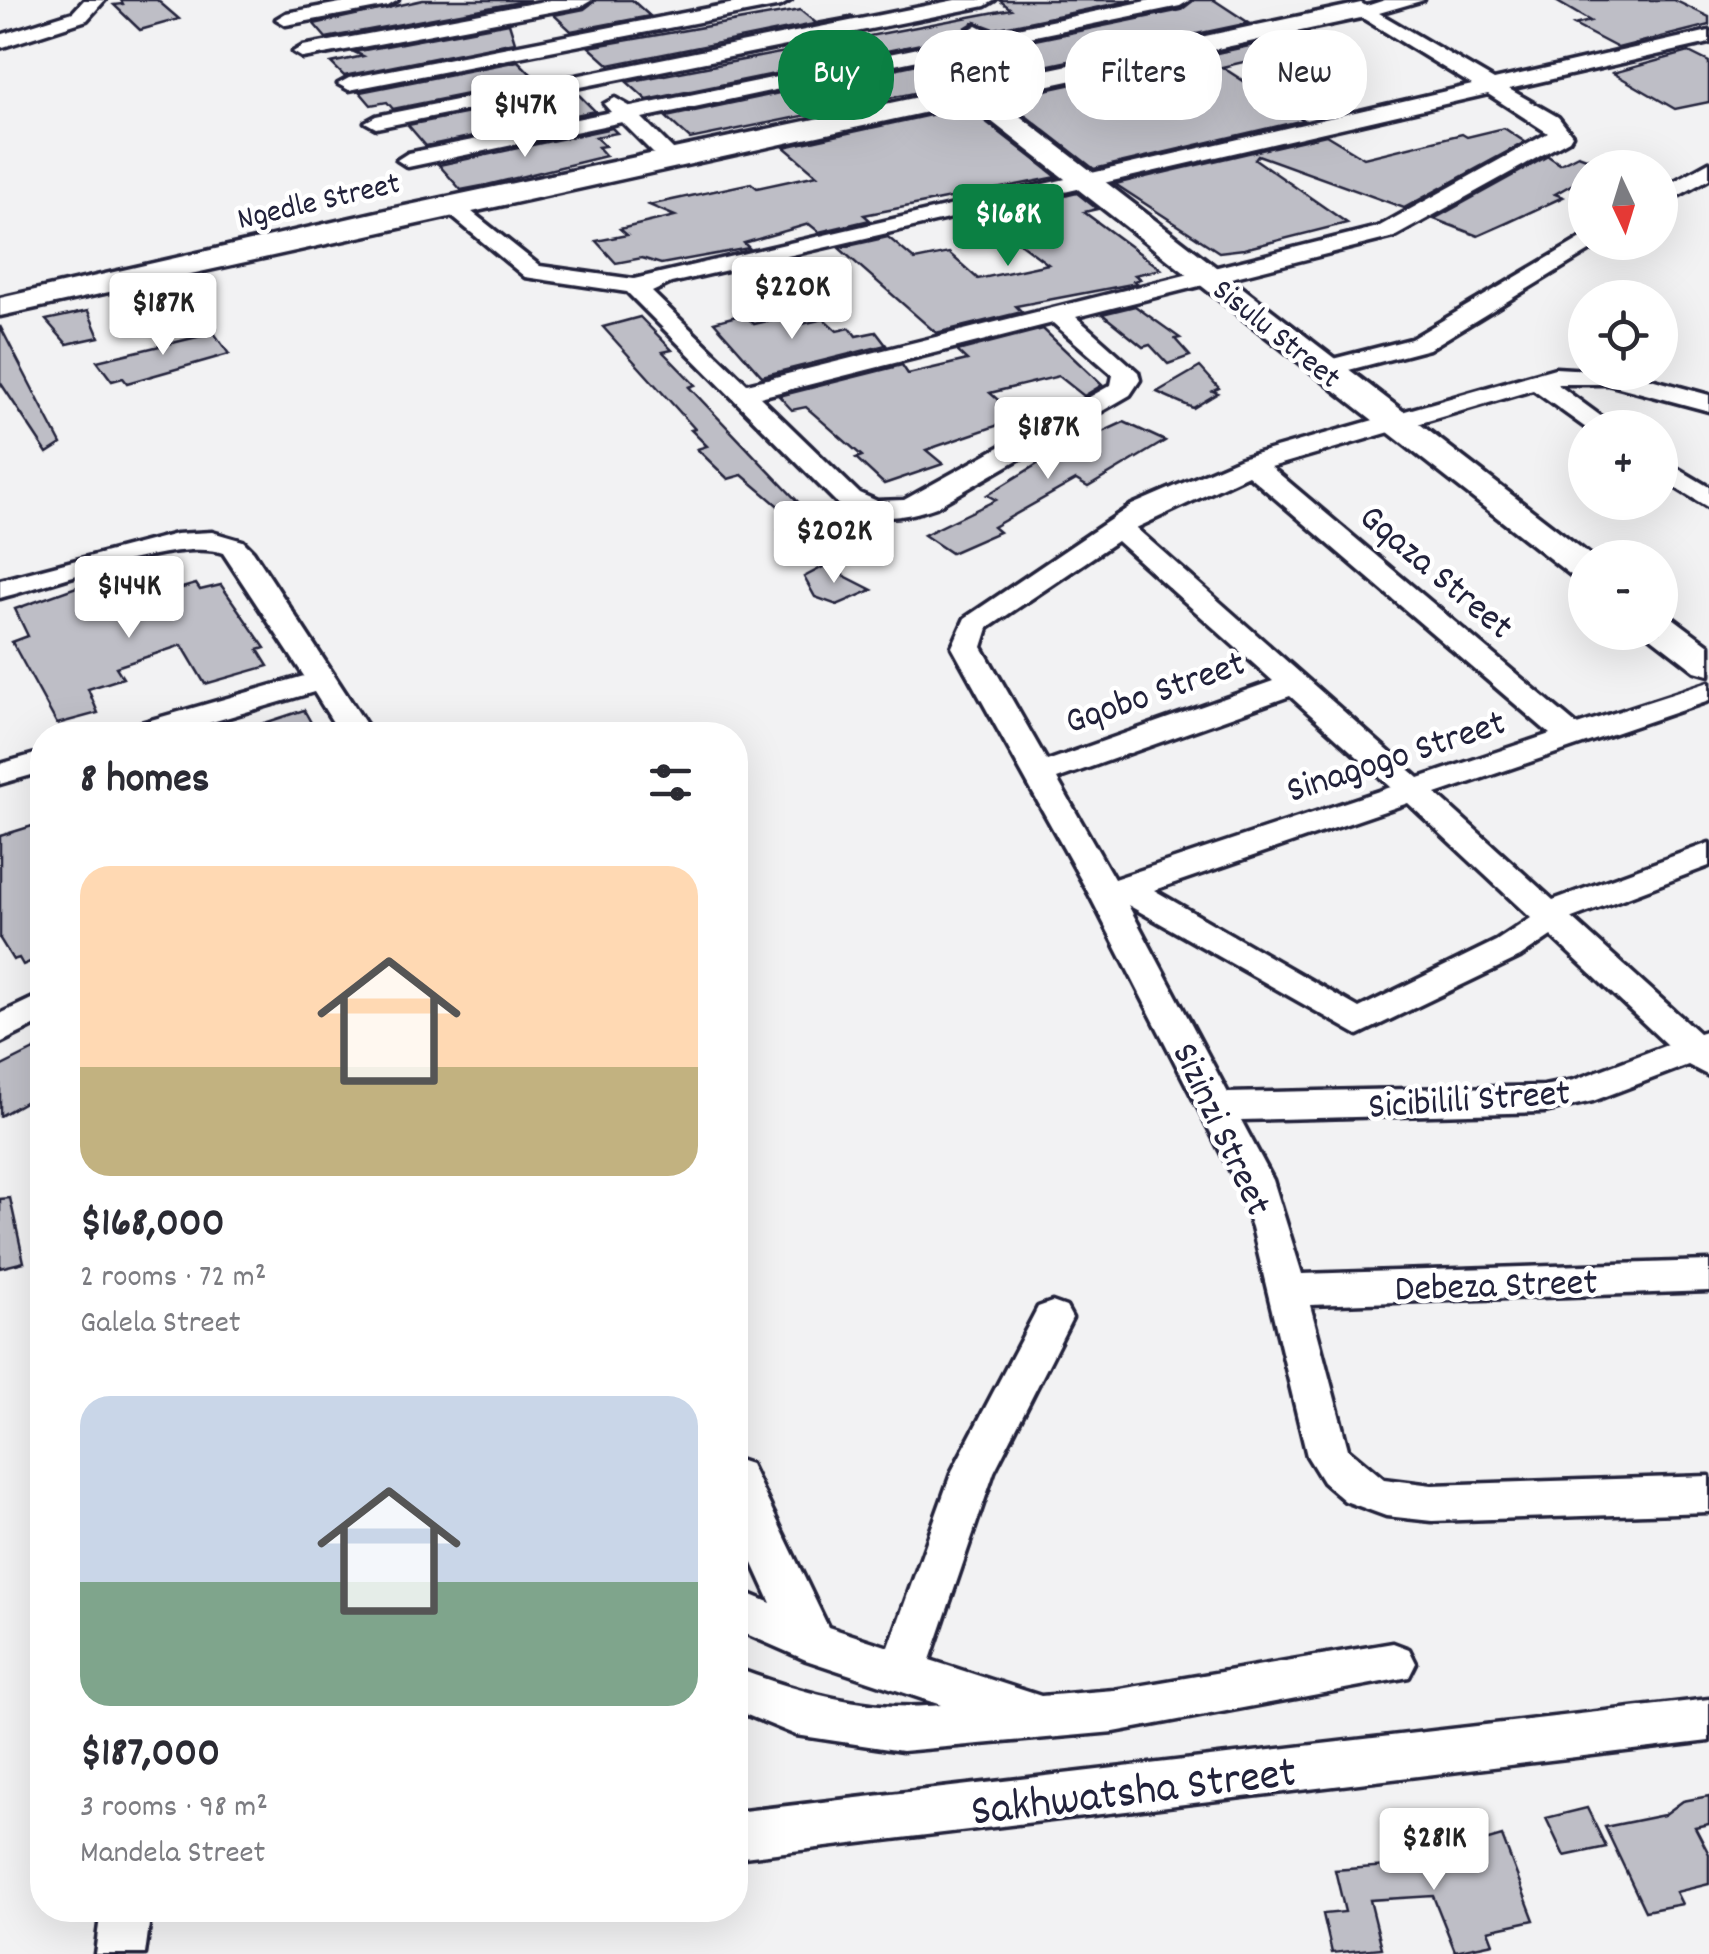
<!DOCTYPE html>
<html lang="en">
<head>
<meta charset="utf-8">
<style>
  :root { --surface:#fff; --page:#f7f7f7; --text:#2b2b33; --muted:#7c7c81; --accent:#0b8043 }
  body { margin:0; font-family:Dekko,sans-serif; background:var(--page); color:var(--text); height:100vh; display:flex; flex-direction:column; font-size:38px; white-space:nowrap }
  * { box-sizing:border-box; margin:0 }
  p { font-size:32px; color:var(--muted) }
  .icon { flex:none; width:55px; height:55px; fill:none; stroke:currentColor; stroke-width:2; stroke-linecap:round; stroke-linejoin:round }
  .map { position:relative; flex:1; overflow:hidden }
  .sheet { position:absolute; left:30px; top:722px; width:718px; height:1200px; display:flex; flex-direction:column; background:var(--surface); border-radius:40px; box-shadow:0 10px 40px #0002 }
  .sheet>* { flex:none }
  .guide { position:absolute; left:778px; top:30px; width:780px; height:90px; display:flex; gap:20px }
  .needle { width:65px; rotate:176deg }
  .tools { position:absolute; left:1568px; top:150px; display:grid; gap:20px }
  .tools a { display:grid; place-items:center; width:110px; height:110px; border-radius:50%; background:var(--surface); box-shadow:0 10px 40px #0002; font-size:50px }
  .price { position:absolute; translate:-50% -85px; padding:0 22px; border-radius:10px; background:#fff; color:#222; font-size:32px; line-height:65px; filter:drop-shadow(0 2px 5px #0008) }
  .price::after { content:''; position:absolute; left:50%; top:60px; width:30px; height:22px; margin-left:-15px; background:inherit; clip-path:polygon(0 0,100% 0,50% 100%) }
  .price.active { background:var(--accent); color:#fff }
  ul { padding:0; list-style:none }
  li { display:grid; align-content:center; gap:20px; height:530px; padding:0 50px }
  li span { display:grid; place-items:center; height:310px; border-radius:30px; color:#555 }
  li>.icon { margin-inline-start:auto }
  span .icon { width:180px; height:180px; fill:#fffc; stroke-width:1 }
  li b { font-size:42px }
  h2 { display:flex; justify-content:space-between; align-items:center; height:120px; padding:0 50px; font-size:42px }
  .tag { padding:0 35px; border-radius:40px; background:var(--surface); box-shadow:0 10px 40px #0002; font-size:35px; line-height:90px }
  .tag.active { background:var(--accent); color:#fff }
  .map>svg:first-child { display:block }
  .building { fill:#bebec6; stroke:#22223b; stroke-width:2.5 }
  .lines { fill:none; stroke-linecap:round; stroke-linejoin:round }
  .minor-casing { stroke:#22223b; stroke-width:7 }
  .tertiary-casing { stroke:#22223b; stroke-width:7 }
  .minor { fill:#fff; fill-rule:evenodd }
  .tertiary { fill:#fff; fill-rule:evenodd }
  .labels { text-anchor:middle; stroke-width:9; stroke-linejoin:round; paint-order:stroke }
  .far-street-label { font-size:32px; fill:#22223b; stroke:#fff }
  .street-label { font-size:38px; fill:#22223b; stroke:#fff }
  .near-street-label { font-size:45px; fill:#22223b; stroke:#fff }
</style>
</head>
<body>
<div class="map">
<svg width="1709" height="1954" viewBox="0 0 1709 1954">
  <rect width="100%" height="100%" fill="#f2f2f3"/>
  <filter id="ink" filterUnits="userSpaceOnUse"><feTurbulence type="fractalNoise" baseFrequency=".01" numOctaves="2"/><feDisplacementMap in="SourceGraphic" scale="20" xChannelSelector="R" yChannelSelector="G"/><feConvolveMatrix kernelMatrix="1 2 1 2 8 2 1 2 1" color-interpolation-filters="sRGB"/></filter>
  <g filter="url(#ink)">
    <g class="building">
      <polygon points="121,0 157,0 179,19 140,30 114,5 123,4"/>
      <polygon points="423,0 530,0 326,38 314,24"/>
      <polygon points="596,0 632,0 650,16 571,31 554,15 584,9"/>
      <polygon points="999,0 1133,0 994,29 975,22 965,28 965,35 647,100 627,82 1011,9"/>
      <polygon points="1194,0 1214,0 1249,23 1045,66 1015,44 1181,10"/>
      <polygon points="1554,0 1674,0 1709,17 1709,25 1618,48 1574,25 1590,21"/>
      <polygon points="800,10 816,23 854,16 609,65 589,47"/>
      <polygon points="509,23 515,42 344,76 331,63 363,56 354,52"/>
      <polygon points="1263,43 1278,54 1222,67 1304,120 1094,169 1004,99"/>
      <polygon points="984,50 1017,72 690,139 666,117"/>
      <polygon points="1689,52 1709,62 1709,102 1675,109 1613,73"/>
      <polygon points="518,61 537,80 393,109 387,102 371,105 360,92"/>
      <polygon points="576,92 595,111 426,146 408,125"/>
      <polygon points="967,107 1057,177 864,215 870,220 819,232 809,224 744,243 749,248 661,264 642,258 616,263 596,241 627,235 620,229 675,216 649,205 751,183 757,188 817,175 784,147"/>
      <polygon points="612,128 617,133 595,137 605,146 598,147 606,156 487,185 461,190 439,165"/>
      <polygon points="1504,128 1525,142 1404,208 1258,155 1255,159 1347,223 1244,249 1219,252 1115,184 1326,135 1364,158 1462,134 1467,137"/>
      <polygon points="1578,155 1606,165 1585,168 1585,177 1555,194 1563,197 1507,223 1478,236 1434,219 1548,156 1560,164"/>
      <polygon points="1077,193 1097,209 1084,212 1161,269 1135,275 1140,279 1134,281 1137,283 1016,306 1022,312 936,333 839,248 888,237 915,260 949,253 978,279 1048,264 1018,242 1023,241 1015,235 1040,229 1013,208"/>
      <polygon points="1135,306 1180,338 1175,339 1190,356 1168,364 1150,345 1143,347 1102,314"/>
      <polygon points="88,311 99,337 67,344 46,320"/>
      <polygon points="744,314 754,324 784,317 794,326 824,319 837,331 850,328 856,336 876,332 886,345 762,376 714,322"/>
      <polygon points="640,317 672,350 663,352 695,385 689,387 801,505 790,516 742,475 728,479 697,449 707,446 691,430 695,429 603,327"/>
      <polygon points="0,326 61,444 47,453 0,382"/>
      <polygon points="1043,329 1102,385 1084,396 1059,376 990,393 1019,418 926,450 943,464 884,484 856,458 862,456 806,407 792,410 779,396 902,365 908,374 967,360 957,351"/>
      <polygon points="214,333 229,354 127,383 123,378 112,381 97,361"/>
      <polygon points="1200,367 1219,388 1213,391 1218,393 1193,408 1157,392"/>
      <polygon points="1124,422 1165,441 1088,487 1076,480 993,527 999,532 951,553 924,535 996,500 987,495 1052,455"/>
      <polygon points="806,520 833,535 809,548 779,530"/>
      <polygon points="825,566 872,590 837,605 815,597 804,577"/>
      <polygon points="196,584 200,590 221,585 265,648 258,650 268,666 205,684 182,645 116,667 123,678 88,689 98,713 57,724 12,642 28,636 15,609 82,585 98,612"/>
      <polygon points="304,710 318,735 244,735 243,730"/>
      <polygon points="42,823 42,957 23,965 19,958 13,960 0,939 0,836"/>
      <polygon points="42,1046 42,1092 0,1116 0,1067"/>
      <polygon points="10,1198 24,1262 0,1268 0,1199"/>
      <polygon points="1709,1796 1709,1824 1695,1827 1709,1854 1709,1884 1676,1892 1682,1904 1645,1911 1605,1827 1664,1815 1683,1801"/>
      <polygon points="1587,1808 1606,1847 1564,1856 1546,1818"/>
      <polygon points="1502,1836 1534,1920 1488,1930 1493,1943 1455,1951 1433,1896 1370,1900 1382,1948 1332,1953 1323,1914 1345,1912 1335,1870 1401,1865 1393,1843 1441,1837 1447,1852"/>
    </g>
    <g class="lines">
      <g class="minor-casing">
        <g id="minor">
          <polygon points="84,0 105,0 87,20 0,48 0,35 73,12"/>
          <polygon points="356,0 398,0 388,6 286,25 276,19 286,13"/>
          <polygon points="550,0 592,0 582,6 303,58 293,52 303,46"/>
          <polygon points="750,0 791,0 781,6 349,90 338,84 349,78"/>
          <polygon points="955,0 995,0 985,6 376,128 365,122 376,116"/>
          <polygon points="1151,0 1190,0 1180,6 1006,42 1050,75 1050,83 1043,85 985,46 642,118 682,158 671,165 663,163 622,122 408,167 397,160 408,153 611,112 604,104 615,98 631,107 972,37 967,31 977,25 993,33"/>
          <path d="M1385 0H1424L1379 13 1494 80 1709 31V43L1509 89 1558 117 1572 135 1569 140 1394 237 1076 317 1138 372 1140 380 1130 395 936 507C903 519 871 522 839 505L627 292 525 277 438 205 449 198 457 200 540 266 634 279 1472 85 1351 11ZM1488 94 1548 133 1378 227 747 384 652 292 671 283ZM1053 323 1113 375 1111 385 904 500 877 501 859 493 760 397Z"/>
          <polygon points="1709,162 1709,179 1660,206 1660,189"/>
          <polygon points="1585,236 1585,242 1599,242 1596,247 1429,349 1322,377 1309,369 1313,364 1411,339"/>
          <path d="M1555 368 1625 372 1709 395V411L1608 384H1557L1617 428H1586L1533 390 1271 467 1577 725 1709 682V701L1436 794 1553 900 1709 843V866L1572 918 1699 1033 1709 1030V1076L1688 1065 1593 1101 1544 1112 1241 1120 1273 1180 1302 1274 1709 1261V1291L1310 1305 1348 1449 1384 1479 1432 1485 1709 1476V1512L1432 1521 1386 1516 1345 1501 1323 1482 1307 1456 1252 1227 1235 1180 1089 894 952 647 965 618 1132 505 1241 458ZM1248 475 1550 734 1419 778 1136 528ZM1117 541 1273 681 1047 761 982 647 988 628ZM1290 696 1391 787 1114 879 1057 779ZM1408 803 1531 918 1496 941 1359 1008 1154 890ZM1128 905 1358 1035 1520 957 1551 936 1667 1045 1574 1080 1544 1086 1228 1093Z"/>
          <polygon points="1660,458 1709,487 1709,508 1660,478"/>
          <path d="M212 532 243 541 253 551 373 735H341L314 692 168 735H118L123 728 304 676 223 553C176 537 52 585 0 598V580L176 534Z"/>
          <polygon points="42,752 42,772 0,784 0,764"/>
          <polygon points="42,994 42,1022 0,1043 0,1014"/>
          <path d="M1052 1302 1066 1307 1072 1318 994 1472 930 1660 1041 1696 1114 1690 1393 1643 1409 1649 1416 1663 1409 1677 1114 1732 902 1751 796 1735 735 1710V1668C802 1693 868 1712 941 1705L806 1660 735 1629V1588L771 1603 735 1524V1459L750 1464 828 1627 889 1647 952 1471 1038 1307Z"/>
          <polygon points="1709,1699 1709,1741 735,1858 735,1812"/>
          <polygon points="101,1910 151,1910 145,1954 95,1954"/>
        </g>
      </g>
      <g class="tertiary-casing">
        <g id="tertiary">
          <polygon points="1361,3 1374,11 1370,16 995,97 1594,558 1585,558 1585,579 1572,576 968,103 0,316 0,298 386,210"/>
          <polygon points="1660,615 1673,618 1709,645 1709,675 1695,671 1647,634 1660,632"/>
        </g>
      </g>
      <use href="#minor" class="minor"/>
      <use href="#tertiary" class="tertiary"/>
    </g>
  </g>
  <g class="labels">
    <g class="far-street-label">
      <text transform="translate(318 199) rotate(-13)" y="11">Ngedle Street</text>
      <text transform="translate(1278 332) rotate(39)" y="11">Sisulu Street</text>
    </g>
    <g class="street-label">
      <text transform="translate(1438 570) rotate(40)" y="13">Gqaza Street</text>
      <text transform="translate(1154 690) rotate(-19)" y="13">Gqobo Street</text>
      <text transform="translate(1395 754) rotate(-18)" y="13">Sinagogo Street</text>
      <text transform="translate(1469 1097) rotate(-4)" y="13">Sicibilili Street</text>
      <text transform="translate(1224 1128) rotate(65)" y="13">Sizinzi Street</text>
      <text transform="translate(1496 1283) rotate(-2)" y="13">Debeza Street</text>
    </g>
    <g class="near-street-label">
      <text transform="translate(1133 1788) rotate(-7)" y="16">Sakhwatsha Street</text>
    </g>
  </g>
</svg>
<div class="tools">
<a><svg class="needle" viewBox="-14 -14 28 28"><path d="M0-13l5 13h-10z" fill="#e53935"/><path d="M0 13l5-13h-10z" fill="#7c7c81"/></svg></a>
<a><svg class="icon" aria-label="locate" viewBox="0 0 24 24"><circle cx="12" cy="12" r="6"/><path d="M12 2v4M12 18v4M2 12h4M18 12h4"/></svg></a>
<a>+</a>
<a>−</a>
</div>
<b class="price" style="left:525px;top:160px">$147K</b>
<b class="price active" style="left:1008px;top:269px">$168K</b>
<b class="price" style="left:792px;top:342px">$220K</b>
<b class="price" style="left:163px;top:358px">$187K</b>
<b class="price" style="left:1048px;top:482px">$187K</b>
<b class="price" style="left:834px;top:586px">$202K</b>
<b class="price" style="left:129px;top:641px">$144K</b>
<b class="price" style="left:1434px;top:1893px">$281K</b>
<div class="guide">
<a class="tag active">Buy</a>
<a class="tag">Rent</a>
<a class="tag">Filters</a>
<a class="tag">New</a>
</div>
<section class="sheet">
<h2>8 homes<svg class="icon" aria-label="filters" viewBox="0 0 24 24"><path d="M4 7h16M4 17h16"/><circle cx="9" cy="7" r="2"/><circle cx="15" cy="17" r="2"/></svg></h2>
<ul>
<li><span style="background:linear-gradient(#ffd9b3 65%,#c2b280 0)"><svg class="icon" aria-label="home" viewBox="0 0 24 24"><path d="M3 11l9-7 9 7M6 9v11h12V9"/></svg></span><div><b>$168,000</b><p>2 rooms · 72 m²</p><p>Galela Street</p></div></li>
<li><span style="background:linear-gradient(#c9d6e8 60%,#7fa58c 0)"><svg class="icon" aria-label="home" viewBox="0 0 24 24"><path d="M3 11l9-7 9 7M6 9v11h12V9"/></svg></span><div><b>$187,000</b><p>3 rooms · 98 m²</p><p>Mandela Street</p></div></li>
</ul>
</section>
</div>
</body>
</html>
